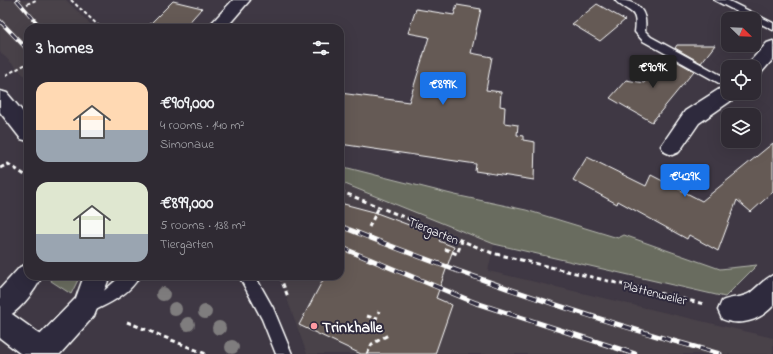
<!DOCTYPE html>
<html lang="en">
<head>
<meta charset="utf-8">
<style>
  :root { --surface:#2f2a33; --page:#37323b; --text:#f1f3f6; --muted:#a7a7ac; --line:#4a464e; --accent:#1a73e8 }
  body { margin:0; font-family:"Indie Flower",sans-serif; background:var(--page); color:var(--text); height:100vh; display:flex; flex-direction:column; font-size:15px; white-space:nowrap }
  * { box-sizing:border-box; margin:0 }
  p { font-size:13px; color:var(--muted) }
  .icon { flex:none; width:22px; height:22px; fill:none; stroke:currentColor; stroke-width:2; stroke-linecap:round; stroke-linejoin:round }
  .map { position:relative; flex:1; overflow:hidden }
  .sheet { position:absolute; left:24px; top:24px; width:320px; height:256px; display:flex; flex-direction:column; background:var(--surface); border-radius:12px; box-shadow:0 4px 16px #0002,0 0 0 1px var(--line) }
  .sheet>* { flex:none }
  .needle { width:26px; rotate:113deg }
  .buttons { position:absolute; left:721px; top:12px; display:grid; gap:8px }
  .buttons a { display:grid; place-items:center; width:40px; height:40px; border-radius:8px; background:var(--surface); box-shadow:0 4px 16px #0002,0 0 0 1px var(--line); font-size:20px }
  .price { position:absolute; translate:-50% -34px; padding:0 9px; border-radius:4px; background:var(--accent); color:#fff; font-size:13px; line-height:26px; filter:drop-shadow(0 1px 2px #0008) }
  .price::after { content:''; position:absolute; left:50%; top:24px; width:12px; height:9px; margin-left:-6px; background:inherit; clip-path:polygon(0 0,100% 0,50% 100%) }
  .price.current { background:#222; color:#fff }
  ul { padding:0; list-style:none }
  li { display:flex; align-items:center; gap:12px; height:100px; padding:0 12px }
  li span { display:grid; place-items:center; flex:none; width:112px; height:80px; border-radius:12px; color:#555 }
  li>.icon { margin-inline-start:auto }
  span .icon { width:48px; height:48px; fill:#fffc; stroke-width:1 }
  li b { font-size:17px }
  h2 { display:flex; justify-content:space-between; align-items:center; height:48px; padding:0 12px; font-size:17px }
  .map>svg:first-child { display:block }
  .built { fill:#4a4249 }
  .green { fill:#696c5e; stroke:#b4b6ae }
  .building { fill:#655a55; stroke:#fff }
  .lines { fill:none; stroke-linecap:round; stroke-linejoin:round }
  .service-casing { stroke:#fff; stroke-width:3 }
  .minor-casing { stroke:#fff; stroke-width:3 }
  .secondary-casing { stroke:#fff; stroke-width:3 }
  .path-far1 { stroke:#fff; stroke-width:2; stroke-dasharray:3.5 2.5; stroke-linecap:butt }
  .path { stroke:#fff; stroke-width:3; stroke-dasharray:4.5 3.5; stroke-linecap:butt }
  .service { fill:#2f2a3d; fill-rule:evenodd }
  .minor { fill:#2f2a3d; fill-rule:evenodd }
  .secondary { fill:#2f2a3d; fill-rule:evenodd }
  .rail-far1-casing { stroke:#fff; stroke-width:4 }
  .rail-casing { stroke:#fff; stroke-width:5 }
  .rail-far1 { stroke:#2f2a3d; stroke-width:2.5; stroke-dasharray:8; stroke-linecap:butt }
  .rail { stroke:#2f2a3d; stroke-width:3.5; stroke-dasharray:10; stroke-linecap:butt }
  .tree { fill:#7f7d7e }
  .poi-dot { fill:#ff9aa2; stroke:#2f2a3d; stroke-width:1.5 }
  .labels { text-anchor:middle; stroke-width:4; stroke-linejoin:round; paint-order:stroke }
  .street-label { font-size:13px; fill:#fff; stroke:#2f2a3d }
  .near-poi-label { font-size:16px; font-weight:bold; fill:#fff; stroke:#2f2a3d; text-anchor:start }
</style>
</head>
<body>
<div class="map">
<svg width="773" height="354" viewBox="0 0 773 354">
  <rect width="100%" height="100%" fill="#3f3844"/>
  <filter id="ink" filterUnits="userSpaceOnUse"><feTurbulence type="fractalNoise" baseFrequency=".025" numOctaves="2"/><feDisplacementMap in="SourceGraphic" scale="8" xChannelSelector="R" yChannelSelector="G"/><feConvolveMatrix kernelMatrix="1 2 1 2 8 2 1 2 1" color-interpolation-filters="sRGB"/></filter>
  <g filter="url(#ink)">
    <g class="built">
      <polygon points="0,0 66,0 94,28 28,28 28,79 0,52"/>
      <polygon points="340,182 494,244 488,271 773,338 773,354 307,354 279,276 340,276"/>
    </g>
    <g class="green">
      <polygon points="340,166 455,195 526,210 618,238 624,235 720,269 757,265 725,297 494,244 340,182"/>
      <polygon points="53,276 80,276 71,294 51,281"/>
    </g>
    <g class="building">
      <polygon points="173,1 202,8 184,28 146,28"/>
      <polygon points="597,4 625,20 600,41 572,24"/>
      <polygon points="457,5 481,9 471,53 492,57 486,90 501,92 500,106 505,107 504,123 518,125 517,135 523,136 523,140 535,142 534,180 475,171 476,164 340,144 340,93 409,102 429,37 408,33 416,9 454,15"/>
      <polygon points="677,45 715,45 701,63 675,48"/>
      <polygon points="667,56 694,71 652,122 610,98 626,80 644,83"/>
      <polygon points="773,143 773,192 751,212 737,200 718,251 689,235 687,239 618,201 617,204 573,180 587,157 646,186 651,175 702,201"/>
      <polygon points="340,203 374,212 441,237 439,241 454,247 436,298 452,305 435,354 361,354 299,325 325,276 340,276"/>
    </g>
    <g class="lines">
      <g class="service-casing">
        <g id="service">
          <path d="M615 0C636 0 648 9 645 31L651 37 728 79V88L643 41 635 32C639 7 627 14 615 0Z"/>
          <polygon points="714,0 727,0 773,23 773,30"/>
          <path d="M121 276H139C132 294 102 307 85 315L80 312 77 307 80 302 105 290Z"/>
          <polygon points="239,276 255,276 273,308 292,354 276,354 262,319"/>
        </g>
      </g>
      <g class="minor-casing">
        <g id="minor">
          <polygon points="233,0 250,0 226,28 207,28"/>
          <polygon points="773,41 773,59 761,73 754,75 754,67 745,67 767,43"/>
          <polygon points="728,86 728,93 738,93 735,98 699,123 679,152 672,155 665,152 661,146 685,111 721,88"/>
          <polygon points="0,91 7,93 28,118 28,141 21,139 0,112"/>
          <path d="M28 264V276H42C35 292 17 314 0 321V289L20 267Z"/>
          <path d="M773 275V306C760 320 740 327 722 319L718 310 722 301C730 297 743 298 750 293 758 287 763 280 773 275Z"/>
          <polygon points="84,276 110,276 94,316 60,354 27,354 31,344 76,298"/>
        </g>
      </g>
      <g class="secondary-casing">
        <polygon id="secondary" points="0,308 9,312 54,344 58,354 21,354 0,338"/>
      </g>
      <g class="path-far1">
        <polyline points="71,0 101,28"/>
        <polyline points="27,4 36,0"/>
        <polyline points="6,75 28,63"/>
      </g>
      <g class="path">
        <polyline points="0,168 8,164 28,177"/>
        <polyline points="340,191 492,253 704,304"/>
        <polyline points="369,227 379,207"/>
        <polyline points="445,249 457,254 462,241"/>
        <polyline points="280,276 288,297"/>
        <polyline points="367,316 376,319 379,311"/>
        <polyline points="127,322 206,354"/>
        <polyline points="367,354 372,344 390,334"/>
      </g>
      <use href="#service" class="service"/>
      <use href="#minor" class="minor"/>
      <use href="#secondary" class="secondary"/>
      <g class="rail-far1-casing">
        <g id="rail-far1">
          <polyline points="17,0 41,28"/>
          <polyline points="0,21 28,50"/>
        </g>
      </g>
      <g class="rail-casing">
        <g id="rail">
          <path d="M340 226C465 276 591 319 720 354"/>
          <polyline points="340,247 476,303 635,354"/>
        </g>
      </g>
      <use href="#rail-far1" class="rail-far1"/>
      <use href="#rail" class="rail"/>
    </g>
    <g class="tree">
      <circle cx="163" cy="294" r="7"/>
      <circle cx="175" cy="309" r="7"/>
      <circle cx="205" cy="312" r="7"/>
      <circle cx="188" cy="324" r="7"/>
      <circle cx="219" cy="328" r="7"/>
      <circle cx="232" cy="347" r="7"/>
    </g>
  </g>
  <circle class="poi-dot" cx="314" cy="326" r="4"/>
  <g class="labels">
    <g class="street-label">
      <text transform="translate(434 230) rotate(22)" y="5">Tiergarten</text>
      <text transform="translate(655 292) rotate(14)" y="5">Plattenweiler</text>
    </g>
    <g class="near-poi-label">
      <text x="322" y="332">Trinkhalle</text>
    </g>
  </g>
</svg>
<div class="buttons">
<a><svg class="needle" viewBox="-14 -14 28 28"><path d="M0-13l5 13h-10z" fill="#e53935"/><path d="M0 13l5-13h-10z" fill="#a7a7ac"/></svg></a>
<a><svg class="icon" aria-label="locate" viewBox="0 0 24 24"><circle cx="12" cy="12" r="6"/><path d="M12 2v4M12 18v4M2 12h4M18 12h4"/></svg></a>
<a><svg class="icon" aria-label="layers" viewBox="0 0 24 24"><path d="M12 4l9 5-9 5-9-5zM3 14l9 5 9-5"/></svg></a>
</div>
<b class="price current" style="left:653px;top:89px">€909K</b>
<b class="price" style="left:443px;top:106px">€899K</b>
<b class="price" style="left:685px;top:198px">€429K</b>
<section class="sheet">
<h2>3 homes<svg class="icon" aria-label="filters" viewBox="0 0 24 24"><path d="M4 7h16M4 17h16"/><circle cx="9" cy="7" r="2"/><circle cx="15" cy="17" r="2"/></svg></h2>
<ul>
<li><span style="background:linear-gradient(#ffd9b3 60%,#9aa5b1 0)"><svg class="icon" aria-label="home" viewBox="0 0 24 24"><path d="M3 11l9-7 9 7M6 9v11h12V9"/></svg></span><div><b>€909,000</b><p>4 rooms · 140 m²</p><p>Simonaue</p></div></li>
<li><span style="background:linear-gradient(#dfe7d0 65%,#9aa5b1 0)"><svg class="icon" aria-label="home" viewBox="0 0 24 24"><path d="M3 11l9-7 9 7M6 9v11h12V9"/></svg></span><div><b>€899,000</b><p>5 rooms · 138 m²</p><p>Tiergarten</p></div></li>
</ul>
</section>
</div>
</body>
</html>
